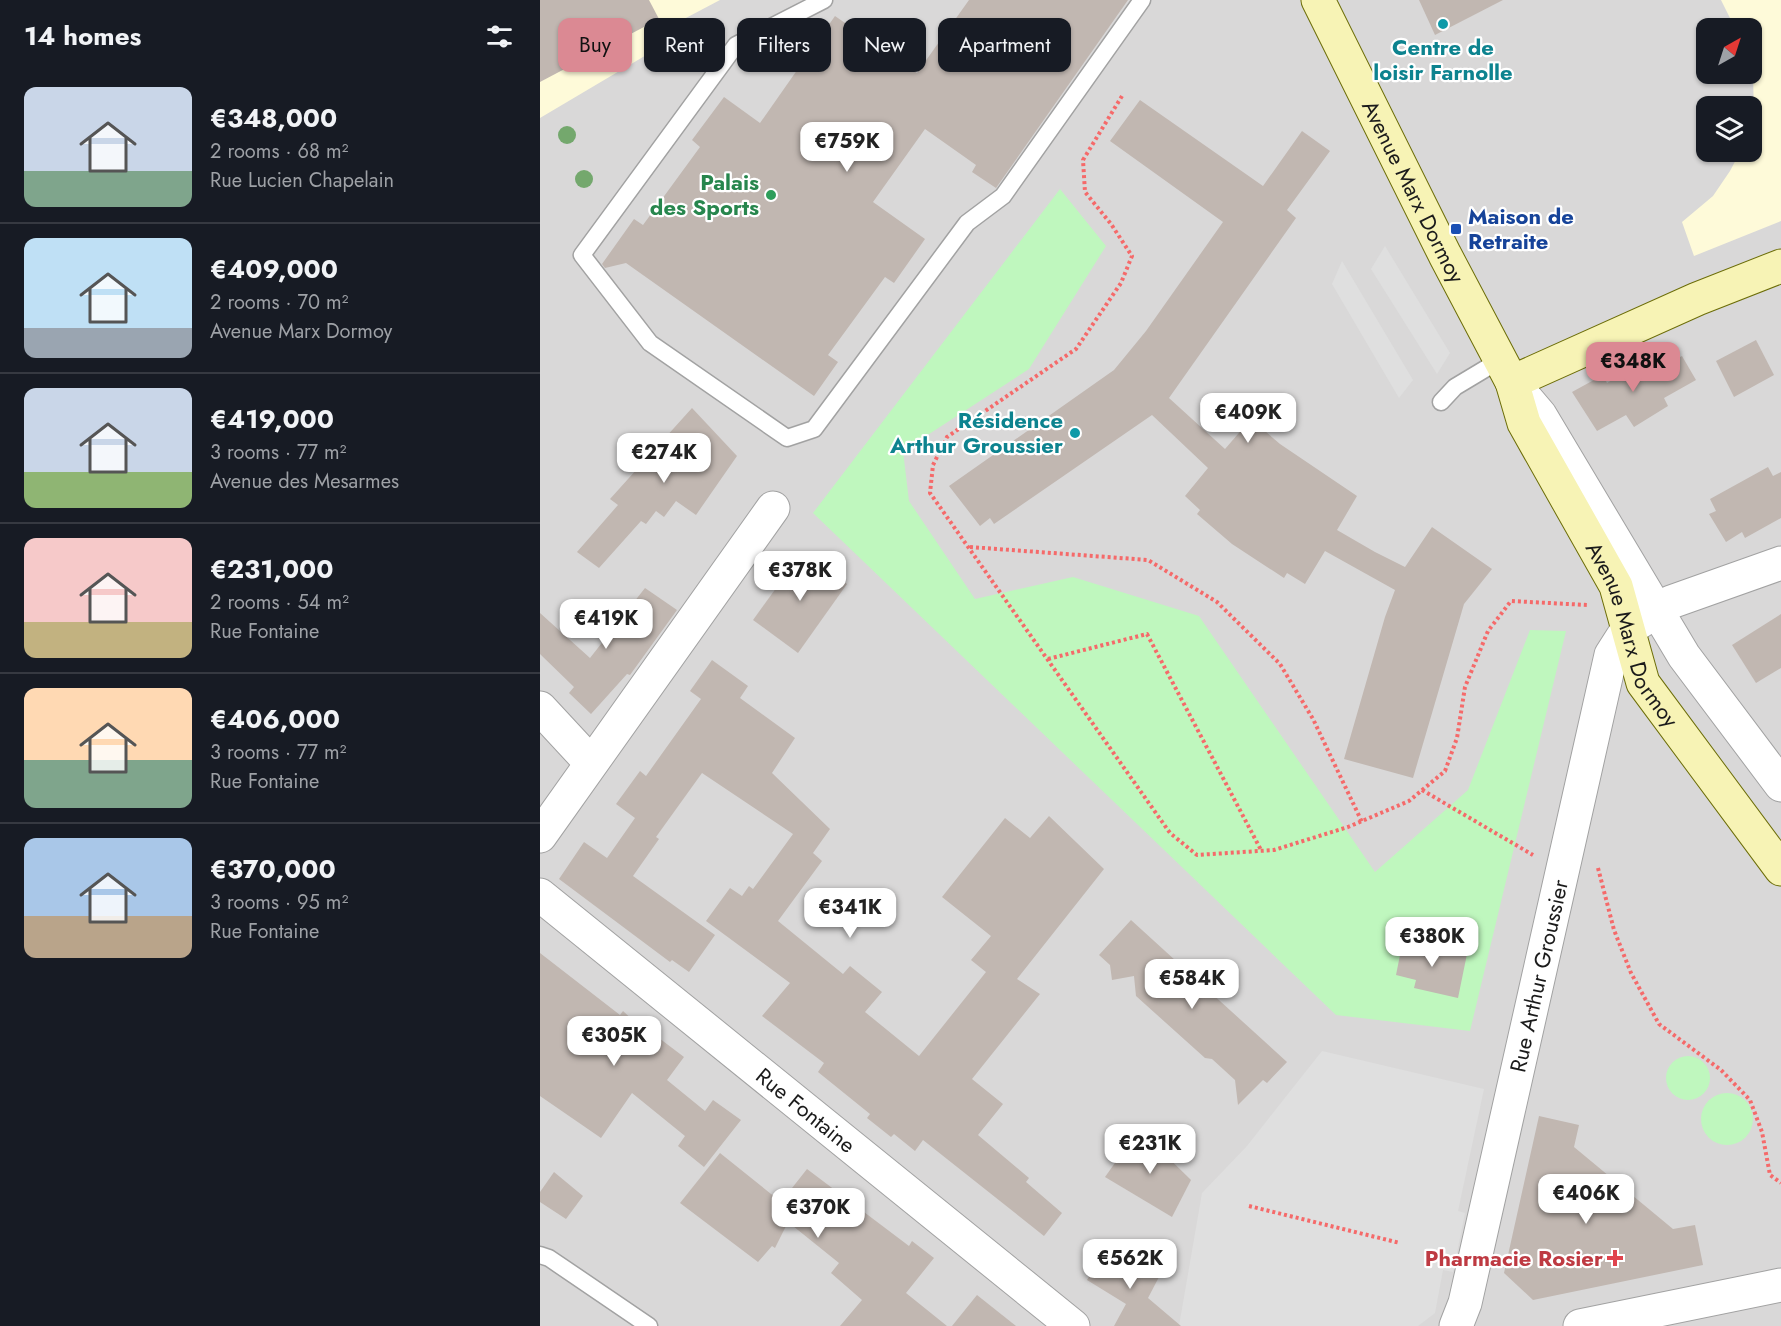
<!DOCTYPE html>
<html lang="en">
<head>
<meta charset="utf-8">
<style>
  :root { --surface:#171b24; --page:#20242c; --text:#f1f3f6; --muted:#9ea1a6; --line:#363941; --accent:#db8993 }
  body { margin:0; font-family:Jost,sans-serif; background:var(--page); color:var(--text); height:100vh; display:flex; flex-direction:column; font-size:22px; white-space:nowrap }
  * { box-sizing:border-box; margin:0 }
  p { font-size:20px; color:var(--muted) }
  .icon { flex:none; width:33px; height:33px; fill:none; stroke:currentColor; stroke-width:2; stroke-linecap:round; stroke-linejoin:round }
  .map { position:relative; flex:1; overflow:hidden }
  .details { display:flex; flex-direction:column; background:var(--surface); width:540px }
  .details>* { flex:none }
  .banner { position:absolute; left:18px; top:18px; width:570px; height:54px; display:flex; gap:12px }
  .needle { width:39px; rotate:39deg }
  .fabs { position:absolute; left:1156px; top:18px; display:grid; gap:12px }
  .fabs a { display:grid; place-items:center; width:66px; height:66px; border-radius:12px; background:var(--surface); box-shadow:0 2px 4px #0004; font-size:30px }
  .price { position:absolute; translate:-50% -51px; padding:0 14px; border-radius:12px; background:#fff; color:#222; font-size:20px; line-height:39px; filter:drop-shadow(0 2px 3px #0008) }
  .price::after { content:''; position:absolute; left:50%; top:36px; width:18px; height:14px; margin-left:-9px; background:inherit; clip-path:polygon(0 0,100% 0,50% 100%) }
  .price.active { background:var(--accent); color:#111 }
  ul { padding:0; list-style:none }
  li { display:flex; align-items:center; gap:18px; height:150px; padding:0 24px }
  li+li { border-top:2px solid var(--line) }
  li span { display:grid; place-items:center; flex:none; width:168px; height:120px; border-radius:12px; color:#555 }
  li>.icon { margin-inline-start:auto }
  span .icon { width:72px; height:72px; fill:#fffc; stroke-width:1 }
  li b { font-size:26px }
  h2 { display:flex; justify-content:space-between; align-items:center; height:72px; padding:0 24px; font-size:26px }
  .pill { padding:0 21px; border-radius:12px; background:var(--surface); box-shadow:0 2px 4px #0004; font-size:21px; line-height:54px }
  .pill.active { background:var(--accent); color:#111 }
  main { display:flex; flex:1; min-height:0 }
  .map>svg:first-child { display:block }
  .residential { fill:#d9d8d8; fill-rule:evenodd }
  .education { fill:#fefad9 }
  .park { fill:#bff7be }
  .parking { fill:#dfdfdf }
  .building { fill:#c1b7b1 }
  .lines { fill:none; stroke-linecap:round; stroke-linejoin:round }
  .lane-casing { stroke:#a2a2a2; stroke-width:19 }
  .street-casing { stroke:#a2a2a2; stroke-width:35 }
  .secondary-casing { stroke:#6c6d08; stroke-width:35 }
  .path { stroke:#f56a6a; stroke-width:4; stroke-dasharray:3 3; stroke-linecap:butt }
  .lane { stroke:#fff; stroke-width:16 }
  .street { stroke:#fff; stroke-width:33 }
  .secondary { stroke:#f7f3b5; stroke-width:33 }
  .tree { fill:#74a86d }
  .culture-dot { fill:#0f9aa8; stroke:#fff; stroke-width:2 }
  .leisure-dot { fill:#2e9e5b; stroke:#fff; stroke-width:2 }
  .transit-dot { fill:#1a4fb4; stroke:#fff; stroke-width:2 }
  .health-dot { fill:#e0444e; stroke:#fff; stroke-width:2 }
  .labels { text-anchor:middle; stroke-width:4.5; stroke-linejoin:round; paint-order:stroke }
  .culture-label { font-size:22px; font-weight:bold; fill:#0d838f; stroke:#fff }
  .leisure-label { font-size:22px; font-weight:bold; fill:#27864d; stroke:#fff; text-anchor:end }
  .street-label { font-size:22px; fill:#1b1b1b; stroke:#fff }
  .transit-label { font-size:22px; font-weight:bold; fill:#164399; stroke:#fff; text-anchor:start }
  .health-label { font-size:22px; font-weight:bold; fill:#be3a42; stroke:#fff; text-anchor:end }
</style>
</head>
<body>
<main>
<section class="details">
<h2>14 homes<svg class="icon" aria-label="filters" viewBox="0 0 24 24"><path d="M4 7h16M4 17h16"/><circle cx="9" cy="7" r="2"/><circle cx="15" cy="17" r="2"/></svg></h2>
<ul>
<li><span style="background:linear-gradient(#c9d6e8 70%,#7fa58c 0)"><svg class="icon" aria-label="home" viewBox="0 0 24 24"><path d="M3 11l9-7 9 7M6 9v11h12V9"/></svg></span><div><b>€348,000</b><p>2 rooms · 68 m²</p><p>Rue Lucien Chapelain</p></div></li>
<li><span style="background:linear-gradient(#bfe0f5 75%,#9aa5b1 0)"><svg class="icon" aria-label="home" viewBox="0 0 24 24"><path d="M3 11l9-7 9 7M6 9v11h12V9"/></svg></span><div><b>€409,000</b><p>2 rooms · 70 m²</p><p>Avenue Marx Dormoy</p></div></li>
<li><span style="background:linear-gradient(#c9d6e8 70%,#8fb573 0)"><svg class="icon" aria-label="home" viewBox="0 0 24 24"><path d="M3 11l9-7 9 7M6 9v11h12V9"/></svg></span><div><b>€419,000</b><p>3 rooms · 77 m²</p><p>Avenue des Mesarmes</p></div></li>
<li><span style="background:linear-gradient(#f6c9c9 70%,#c2b280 0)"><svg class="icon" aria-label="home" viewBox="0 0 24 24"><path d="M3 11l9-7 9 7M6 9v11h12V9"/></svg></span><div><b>€231,000</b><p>2 rooms · 54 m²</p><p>Rue Fontaine</p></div></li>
<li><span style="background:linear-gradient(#ffd9b3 60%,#7fa58c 0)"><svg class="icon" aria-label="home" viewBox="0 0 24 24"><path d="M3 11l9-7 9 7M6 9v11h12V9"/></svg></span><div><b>€406,000</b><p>3 rooms · 77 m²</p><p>Rue Fontaine</p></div></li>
<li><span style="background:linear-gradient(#a9c7e8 65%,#b9a48a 0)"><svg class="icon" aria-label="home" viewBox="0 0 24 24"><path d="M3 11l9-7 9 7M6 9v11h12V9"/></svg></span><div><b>€370,000</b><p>3 rooms · 95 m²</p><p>Rue Fontaine</p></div></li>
</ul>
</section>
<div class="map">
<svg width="1241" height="1326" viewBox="0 0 1241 1326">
  <rect width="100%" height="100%" fill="#ede8e1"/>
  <path class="residential" d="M0 0H1241V1326H0ZM1167 28H1212V74H1167ZM1167 106H1212V152H1167Z"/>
  <g class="education">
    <polygon points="0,0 180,0 125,29 130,41 0,118"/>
    <polygon points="1181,0 1241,0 1241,221 1154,256 1142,222 1173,196 1190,171 1200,152 1212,152 1212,124 1214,118 1212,28 1195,28"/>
  </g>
  <g class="park">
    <polygon points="520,189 566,246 489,369 363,451 369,501 435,599 533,577 659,616 835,872 928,790 990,630 1026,631 930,1031 796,1015 273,513"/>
    <circle cx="1148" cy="1078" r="22"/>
    <circle cx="1187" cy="1119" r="26"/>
  </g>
  <g class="parking">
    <polygon points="845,246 910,353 897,374 831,269"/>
    <polygon points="802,261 873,380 859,398 792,284"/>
    <polygon points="782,1051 944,1089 918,1211 925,1213 913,1272 903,1270 895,1313 878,1326 639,1326 662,1193 707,1146"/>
  </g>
  <g class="building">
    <polygon points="0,0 109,0 119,19 0,82"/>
    <polygon points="429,0 588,0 456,188 432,172 436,165 385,129 333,202 385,239 354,283 345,277 288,355 298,362 274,396 86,263 65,268 62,264 94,219 103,225 160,147 152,140 184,97 220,123 295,16 377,73"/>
    <polygon points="879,0 963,0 895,35"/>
    <polygon points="600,100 723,186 762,131 790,151 747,210 756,218 629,398 685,449 711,419 740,444 817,496 797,530 835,552 865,567 892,527 952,569 924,604 873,778 804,759 845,617 855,590 785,551 765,584 747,573 744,578 692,544 657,514 660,510 645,496 668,468 612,415 454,524 450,518 440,526 409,486 574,370 606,331 683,222 570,141"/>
    <polygon points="1216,340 1234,375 1194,397 1176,361"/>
    <polygon points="1142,356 1156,380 1124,398 1128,406 1094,427 1086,415 1057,431 1032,392 1063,375 1067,383 1103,362 1109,373"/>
    <polygon points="152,408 197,456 156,515 136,501 124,517 116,511 106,524 101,521 59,568 37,552 78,505 70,499"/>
    <polygon points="1228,467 1233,476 1241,472 1241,518 1205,538 1202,532 1186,542 1169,514 1176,511 1170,499"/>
    <polygon points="263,551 307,584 258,653 213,620"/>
    <polygon points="105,588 137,610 90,675 87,674 51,714 29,693 34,687 0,654 0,613 50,658"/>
    <polygon points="1241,614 1241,668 1216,683 1192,645"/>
    <polygon points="172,660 208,686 200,698 255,738 232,773 290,829 273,853 282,861 238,921 303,974 310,966 342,992 325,1012 379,1056 446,972 431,960 451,936 402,897 465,818 490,838 509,816 564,869 477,979 500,994 432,1079 463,1104 438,1135 489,1178 486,1182 522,1213 504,1236 383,1140 375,1151 354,1134 351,1137 327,1118 330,1114 278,1072 284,1063 222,1016 250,983 166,921 190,888 202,896 209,886 213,889 253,834 162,773 116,837 119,839 93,876 175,935 149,972 132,960 130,962 19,879 44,842 67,858 95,818 76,804 100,771 106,776 161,699 150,691"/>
    <polygon points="591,920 747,1062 727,1083 723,1080 698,1105 695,1080 672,1059 665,1058 596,996 594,976 572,980 570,965 559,955"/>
    <polygon points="863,940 927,954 918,998 874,988 876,980 856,975"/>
    <polygon points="0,953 80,1015 83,1011 113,1039 115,1035 144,1057 127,1080 165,1111 173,1100 201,1120 164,1167 138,1146 145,1136 92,1093 61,1138 0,1096"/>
    <polygon points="999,1116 1039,1125 1034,1147 1133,1229 1155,1225 1163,1265 993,1300 964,1273"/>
    <polygon points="599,1129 651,1180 632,1217 565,1177"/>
    <polygon points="180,1153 241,1202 267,1169 369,1246 372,1241 394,1258 366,1293 407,1326 300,1326 322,1300 291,1273 299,1263 248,1222 235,1248 232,1246 218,1262 140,1203"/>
    <polygon points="14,1172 43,1196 26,1219 0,1202 0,1192"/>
    <polygon points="569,1245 619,1277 608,1298 641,1326 574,1326 586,1304 547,1280"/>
    <polygon points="437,1295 476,1326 412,1326"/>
  </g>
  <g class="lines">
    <g class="lane-casing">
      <g id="lane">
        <polyline points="284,0 196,45 42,255 110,343 247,438 274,429 427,223 463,196 602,0"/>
        <polyline points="901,402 915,387 960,360"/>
        <polyline points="0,1255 9,1258 109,1326"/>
      </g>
    </g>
    <g class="street-casing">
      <g id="street">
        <polyline points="972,382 1000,415 1144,656 1241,785"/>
        <polyline points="0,708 51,763"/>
        <polyline points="0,836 233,508"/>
        <path id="s1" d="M0 895 533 1326"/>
        <path id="s2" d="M916 1326 925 1303 1071 655 1087 630 1131 602 1241 563"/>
        <polyline points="1040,1326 1241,1285"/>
      </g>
    </g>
    <g class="secondary-casing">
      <g id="secondary">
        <path id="s3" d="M778 0 905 255 972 382 984 423 1076 586 1103 683 1241 869"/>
        <polyline points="972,382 1157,299 1241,266"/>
      </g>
    </g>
    <g class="path">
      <polyline points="582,96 543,160 545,192 571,224 592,256 581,283 536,349 407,437 393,465 390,493 630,833 657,855 734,850 808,827 869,801 905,771 917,738 925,687 948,631 971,601 1047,605"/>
      <polyline points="430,547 608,560 677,602 740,664 773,719 822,822"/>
      <polyline points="508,659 607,634 721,850"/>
      <polyline points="882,790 993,855"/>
      <polyline points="1058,868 1074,930 1091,973 1119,1024 1181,1070 1210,1100 1222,1132 1230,1175 1241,1183"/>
      <polyline points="709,1206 860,1243"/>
    </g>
    <use href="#lane" class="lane"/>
    <use href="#street" class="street"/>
    <use href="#secondary" class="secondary"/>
  </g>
  <g class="tree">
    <circle cx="27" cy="135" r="9"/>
    <circle cx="44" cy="179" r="9"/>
  </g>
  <g class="culture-dot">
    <circle cx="903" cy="24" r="6"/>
    <circle cx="535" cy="433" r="6"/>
  </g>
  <circle class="leisure-dot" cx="231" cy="195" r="6"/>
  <rect class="transit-dot" x="910" y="223" width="12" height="12" rx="3"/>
  <path class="health-dot" d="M1072 1249h6v6h6v6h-6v6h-6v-6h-6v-6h6z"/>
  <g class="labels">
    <g class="culture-label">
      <text x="903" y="55">Centre de<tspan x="903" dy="25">loisir Farnolle</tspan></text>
      <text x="523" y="428" text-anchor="end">Résidence<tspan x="523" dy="25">Arthur Groussier</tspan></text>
    </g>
    <g class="leisure-label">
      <text x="219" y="190">Palais<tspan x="219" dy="25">des Sports</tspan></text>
    </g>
    <g class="street-label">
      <text dy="8" stroke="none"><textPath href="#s3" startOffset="214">Avenue Marx Dormoy</textPath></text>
      <text dy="8" stroke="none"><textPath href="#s3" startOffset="710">Avenue Marx Dormoy</textPath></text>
      <text dy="8" stroke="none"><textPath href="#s2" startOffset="360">Rue Arthur Groussier</textPath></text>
      <text dy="8" stroke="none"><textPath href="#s1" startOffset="342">Rue Fontaine</textPath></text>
    </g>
    <g class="transit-label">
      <text x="928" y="224">Maison de<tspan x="928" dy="25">Retraite</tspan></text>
    </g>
    <g class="health-label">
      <text x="1063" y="1266">Pharmacie Rosier</text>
    </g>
  </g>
</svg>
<div class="fabs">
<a><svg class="needle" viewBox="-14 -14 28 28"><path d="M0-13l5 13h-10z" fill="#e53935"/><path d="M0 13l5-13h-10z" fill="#9ea1a6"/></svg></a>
<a><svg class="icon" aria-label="layers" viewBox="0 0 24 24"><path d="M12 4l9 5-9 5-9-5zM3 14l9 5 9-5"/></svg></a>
</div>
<b class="price" style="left:307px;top:173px">€759K</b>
<b class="price active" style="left:1093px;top:393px">€348K</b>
<b class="price" style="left:708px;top:444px">€409K</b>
<b class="price" style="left:124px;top:484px">€274K</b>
<b class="price" style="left:260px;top:602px">€378K</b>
<b class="price" style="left:66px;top:650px">€419K</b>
<b class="price" style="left:310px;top:939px">€341K</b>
<b class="price" style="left:892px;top:968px">€380K</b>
<b class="price" style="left:652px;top:1010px">€584K</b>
<b class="price" style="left:74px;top:1067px">€305K</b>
<b class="price" style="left:610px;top:1175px">€231K</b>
<b class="price" style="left:1046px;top:1225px">€406K</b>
<b class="price" style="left:278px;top:1239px">€370K</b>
<b class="price" style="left:590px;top:1290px">€562K</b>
<div class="banner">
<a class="pill active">Buy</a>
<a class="pill">Rent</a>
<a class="pill">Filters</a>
<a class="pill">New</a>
<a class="pill">Apartment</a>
</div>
</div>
</main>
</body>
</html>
